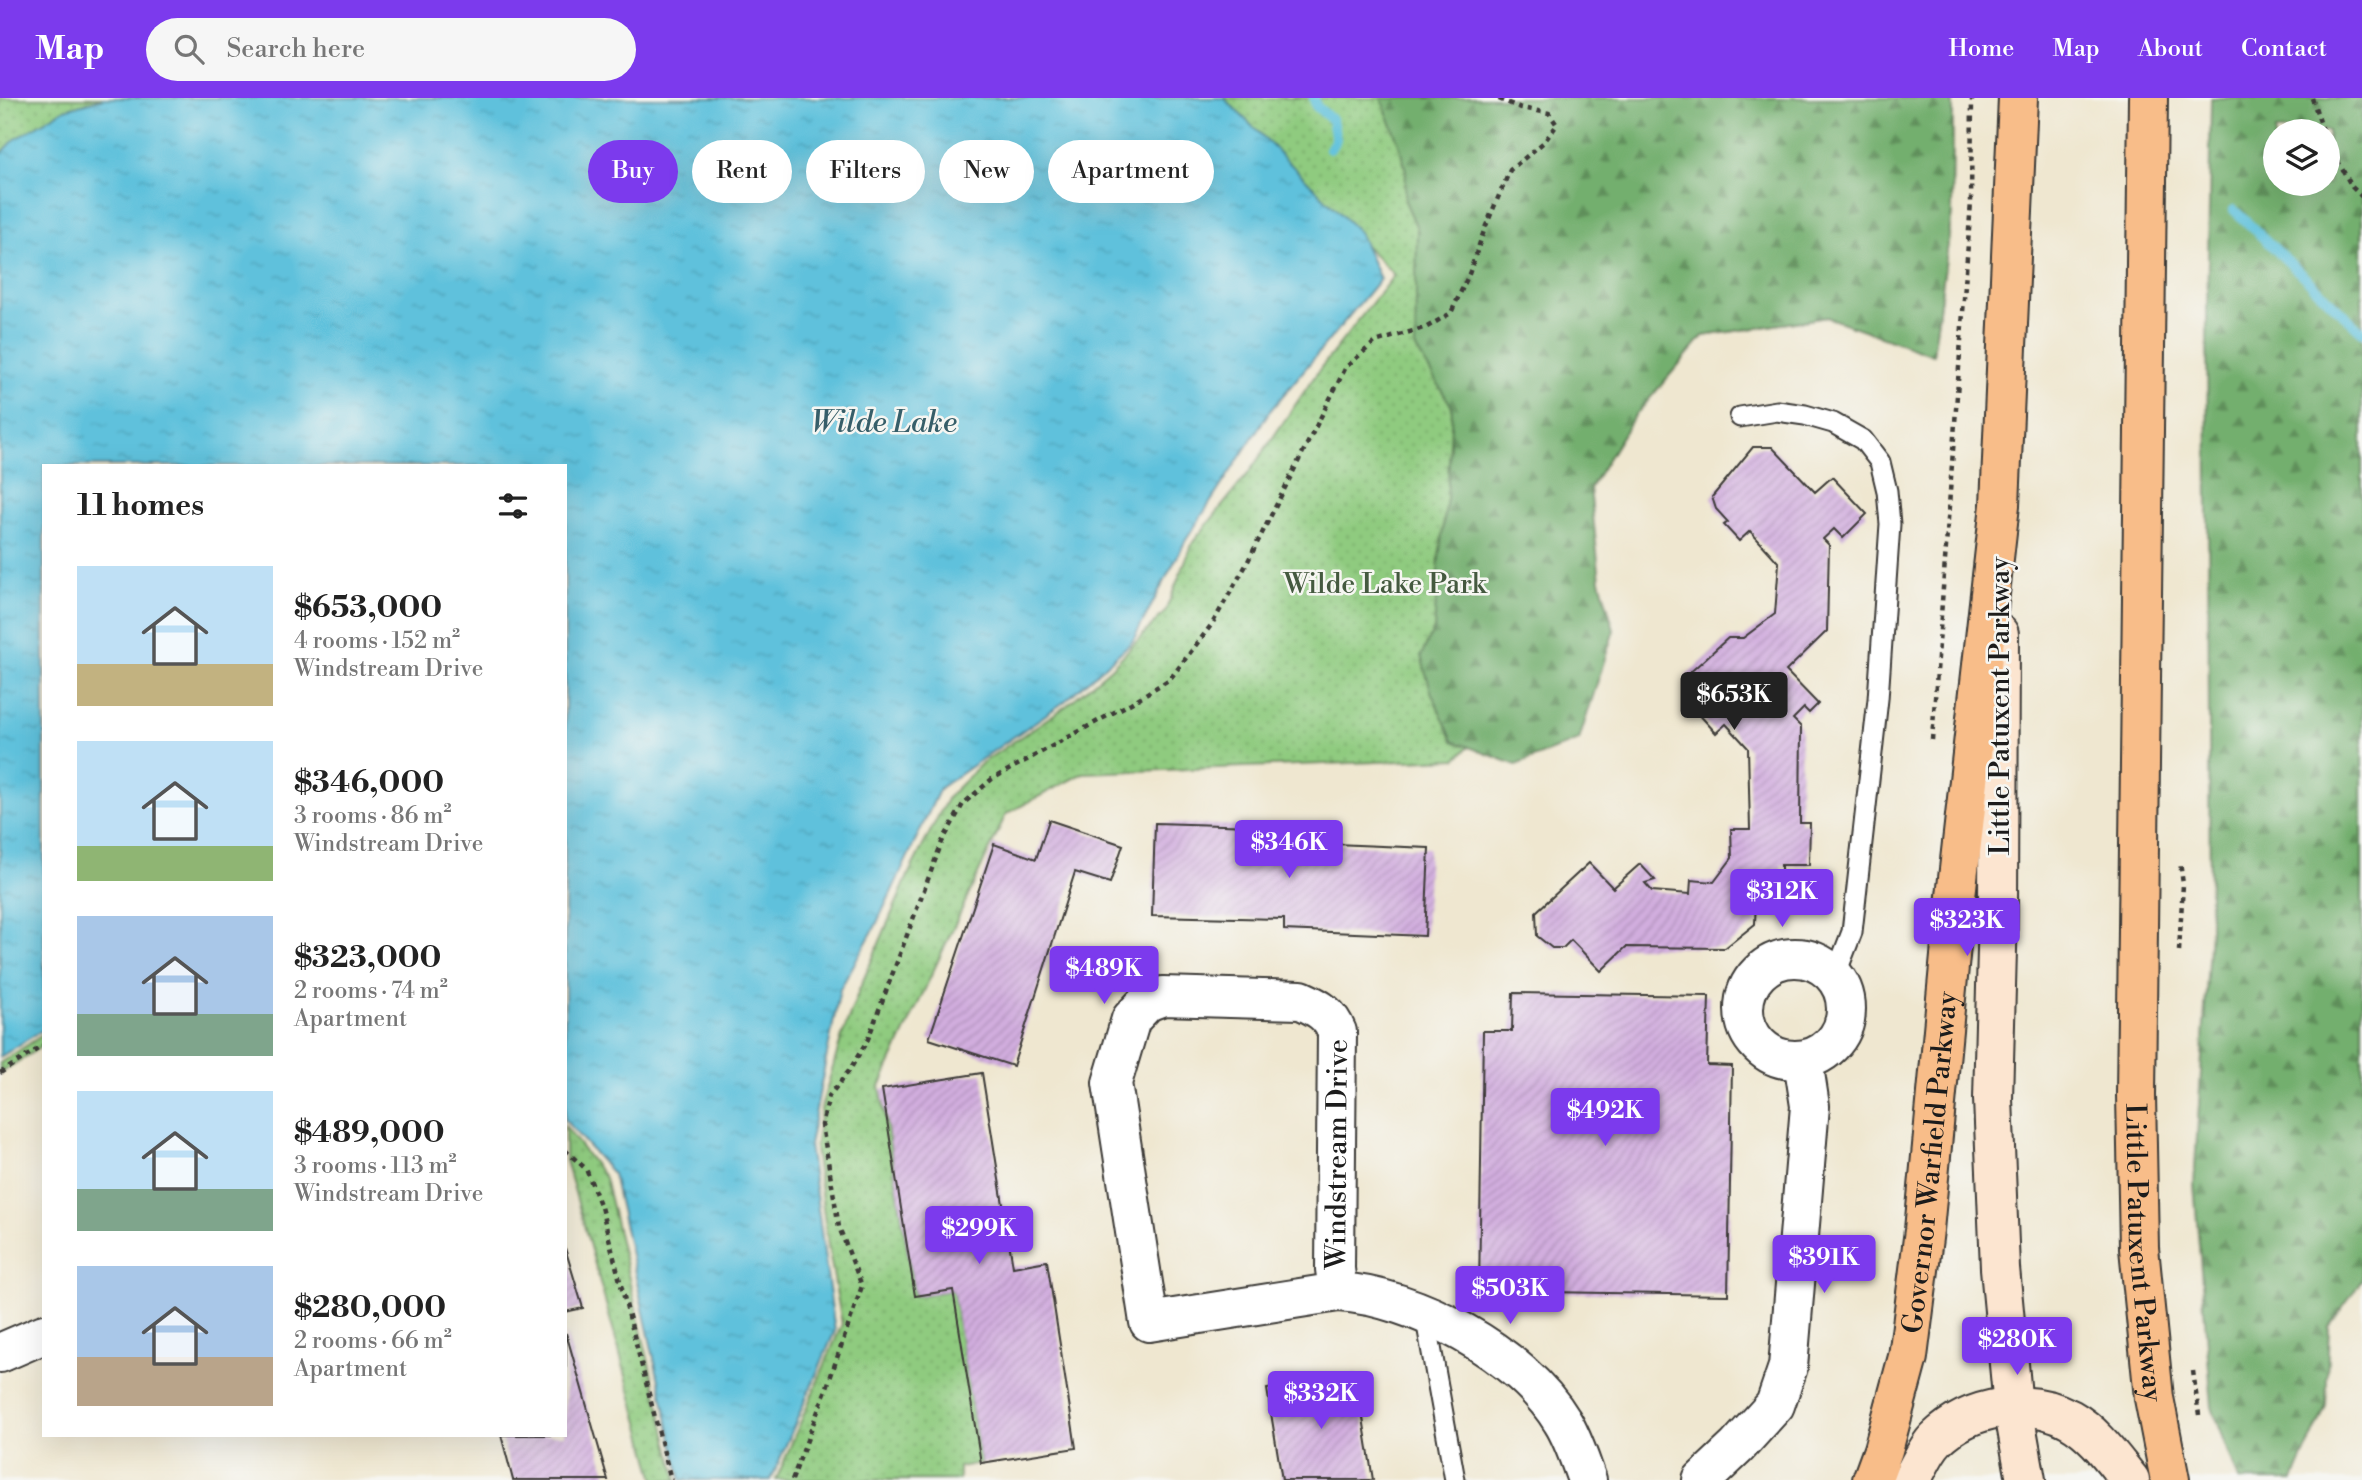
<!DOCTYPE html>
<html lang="en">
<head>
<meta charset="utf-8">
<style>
  :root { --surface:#fff; --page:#f6f6f6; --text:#222; --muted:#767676; --accent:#7c3aed }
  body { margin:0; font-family:"Libre Bodoni",serif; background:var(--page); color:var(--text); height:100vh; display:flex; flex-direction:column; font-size:26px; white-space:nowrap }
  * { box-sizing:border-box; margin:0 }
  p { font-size:23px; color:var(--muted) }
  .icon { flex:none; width:38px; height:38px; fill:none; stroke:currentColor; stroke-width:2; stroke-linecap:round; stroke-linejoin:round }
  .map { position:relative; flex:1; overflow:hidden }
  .side { position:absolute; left:42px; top:366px; width:525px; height:973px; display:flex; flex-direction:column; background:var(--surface); border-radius:0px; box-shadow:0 7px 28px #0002 }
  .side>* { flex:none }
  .guide { position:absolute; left:588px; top:42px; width:665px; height:63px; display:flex; gap:14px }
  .buttons { position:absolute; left:2263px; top:21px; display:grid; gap:14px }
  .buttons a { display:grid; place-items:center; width:77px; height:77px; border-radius:50%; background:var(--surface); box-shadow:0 7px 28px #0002; font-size:35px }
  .price { position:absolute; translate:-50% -60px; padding:0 16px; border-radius:7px; background:var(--accent); color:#fff; font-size:23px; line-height:46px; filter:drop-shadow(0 2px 4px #0008) }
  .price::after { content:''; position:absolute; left:50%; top:42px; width:21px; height:16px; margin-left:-10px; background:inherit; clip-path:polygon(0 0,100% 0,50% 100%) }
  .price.current { background:#222; color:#fff }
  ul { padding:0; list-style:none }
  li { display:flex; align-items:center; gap:21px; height:175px; padding:0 35px }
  li span { display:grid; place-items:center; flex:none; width:196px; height:140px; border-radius:0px; color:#555 }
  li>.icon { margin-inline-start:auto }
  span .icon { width:84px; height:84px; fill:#fffc; stroke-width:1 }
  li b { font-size:30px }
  h2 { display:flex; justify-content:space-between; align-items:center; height:84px; padding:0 35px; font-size:30px }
  .chip { padding:0 24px; border-radius:32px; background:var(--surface); box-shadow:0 7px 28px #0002; font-size:24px; line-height:63px }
  .chip.current { background:var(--accent); color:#fff }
  header { display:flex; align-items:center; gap:42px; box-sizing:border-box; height:98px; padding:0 35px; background:var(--accent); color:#fff }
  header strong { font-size:33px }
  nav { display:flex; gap:38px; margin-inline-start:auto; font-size:24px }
  .search { width:490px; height:63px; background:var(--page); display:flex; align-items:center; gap:18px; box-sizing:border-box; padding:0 24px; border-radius:38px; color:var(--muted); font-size:26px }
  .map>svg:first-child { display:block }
  .grass { fill:url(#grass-dots); stroke:#56744e; stroke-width:2 }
  .forest { fill:url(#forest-firs); stroke:#486645; stroke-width:2; fill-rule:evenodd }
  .water { fill:url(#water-ripples); stroke:#3d6e7c; stroke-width:2 }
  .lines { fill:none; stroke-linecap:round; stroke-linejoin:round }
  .stream { stroke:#5ec1dc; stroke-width:10 }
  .building { fill:url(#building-hatch) }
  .service-casing { stroke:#3c3a37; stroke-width:23 }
  .minor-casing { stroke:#3c3a37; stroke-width:42 }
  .secondary-casing { stroke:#3c3a37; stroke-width:42 }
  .primary-casing { stroke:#3c3a37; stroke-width:42 }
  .path { stroke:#3c3a37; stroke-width:4.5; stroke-dasharray:5 5; stroke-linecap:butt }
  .service { stroke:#fff; stroke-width:19 }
  .minor { stroke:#fff; stroke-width:38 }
  .secondary { stroke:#fce5d0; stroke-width:38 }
  .primary { stroke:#f8bd89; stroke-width:38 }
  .labels { text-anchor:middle; stroke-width:5; stroke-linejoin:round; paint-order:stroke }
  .park-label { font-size:28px; fill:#44593f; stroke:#f6f6f2 }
  .street-label { font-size:28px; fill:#1c1c1c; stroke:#f6f6f2 }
  .water-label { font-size:30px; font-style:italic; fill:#365e69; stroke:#f6f6f2 }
</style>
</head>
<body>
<header>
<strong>Map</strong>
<div class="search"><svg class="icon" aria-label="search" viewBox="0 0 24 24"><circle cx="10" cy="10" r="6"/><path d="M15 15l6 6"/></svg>Search here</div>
<nav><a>Home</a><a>Map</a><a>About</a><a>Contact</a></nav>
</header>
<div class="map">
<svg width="2362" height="1382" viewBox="0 0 2362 1382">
  <defs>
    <pattern id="grass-dots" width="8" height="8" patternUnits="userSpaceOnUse" patternTransform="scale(1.75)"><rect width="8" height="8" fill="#8fcb7f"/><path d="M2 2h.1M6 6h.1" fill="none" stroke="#7bae6d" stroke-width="1.8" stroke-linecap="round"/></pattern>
    <pattern id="forest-firs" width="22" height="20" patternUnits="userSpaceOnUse" patternTransform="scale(1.75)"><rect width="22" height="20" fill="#73af6e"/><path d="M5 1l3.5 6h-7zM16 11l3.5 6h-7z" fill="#5e8e5a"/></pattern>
    <pattern id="water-ripples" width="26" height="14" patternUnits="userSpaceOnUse" patternTransform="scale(1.75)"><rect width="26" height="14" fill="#5ec1dc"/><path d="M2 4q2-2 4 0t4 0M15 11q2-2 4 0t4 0" fill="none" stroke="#51a5bc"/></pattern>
    <pattern id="building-hatch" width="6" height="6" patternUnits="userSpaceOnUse" patternTransform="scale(1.75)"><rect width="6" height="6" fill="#d1adde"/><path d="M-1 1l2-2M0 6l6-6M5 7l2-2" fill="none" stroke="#b394be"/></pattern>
  </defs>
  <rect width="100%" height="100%" fill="#f6f6f2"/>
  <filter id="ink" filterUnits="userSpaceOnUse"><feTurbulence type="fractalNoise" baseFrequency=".0143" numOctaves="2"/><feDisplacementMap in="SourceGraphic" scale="14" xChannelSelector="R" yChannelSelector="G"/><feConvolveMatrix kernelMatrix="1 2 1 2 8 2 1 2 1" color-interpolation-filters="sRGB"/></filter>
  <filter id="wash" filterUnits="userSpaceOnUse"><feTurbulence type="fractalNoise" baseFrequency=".00686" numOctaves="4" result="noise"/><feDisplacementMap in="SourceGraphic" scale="28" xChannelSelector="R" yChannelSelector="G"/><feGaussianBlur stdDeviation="1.57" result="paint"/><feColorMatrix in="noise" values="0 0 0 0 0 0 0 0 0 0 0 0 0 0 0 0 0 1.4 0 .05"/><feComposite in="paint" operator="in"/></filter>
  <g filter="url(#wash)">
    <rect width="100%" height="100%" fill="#efe7d0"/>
    <g class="grass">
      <polygon points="0,0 104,0 65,11 0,57"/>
      <polygon points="1222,0 1953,0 1952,115 1933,257 1827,219 1703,238 1633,320 1590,390 1518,603 1456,661 1083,675 1006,716 880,988 915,1198 953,1192 981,1365 959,1369 959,1381 954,1382 776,1382 842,1226 828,1147 815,1050 822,1006 842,938 859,892 910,773 948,699 982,665 1066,608 1111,570 1165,514 1193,444 1248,376 1319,272 1394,177"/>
      <polygon points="44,936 44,947 0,975 0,965"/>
      <polygon points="565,1028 605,1080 677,1382 655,1382 565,1059"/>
    </g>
    <g class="forest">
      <polygon points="1381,0 1953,0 1952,115 1933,257 1827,219 1703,238 1633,320 1590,390 1600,482 1614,532 1579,642 1516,667 1453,643 1432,596 1421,558 1434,531 1439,459 1447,400 1452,309 1415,249 1417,130 1405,103 1406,73 1399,46"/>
      <path d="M2211 0H2362V1182L2329 1228 2326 1308 2293 1382H2239L2212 1309 2194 1086 2210 830 2207 216ZM2275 33H2328V86H2275Z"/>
    </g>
    <polygon class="water" points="104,0 1224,0 1359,134 1380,181 1269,314 1186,442 1132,544 1064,604 940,690 875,829 840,891 809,1047 835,1233 771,1382 681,1382 613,1076 565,1022 565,368 44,368 44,931 0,959 0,57 14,42 65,11"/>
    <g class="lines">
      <g class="stream">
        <polyline points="1314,0 1316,8 1332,22 1336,41 1330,51"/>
        <polyline points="2234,112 2362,234"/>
      </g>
    </g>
    <g id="blocks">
      <g class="building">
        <polygon points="1753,349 1772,349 1815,394 1832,379 1867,416 1843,440 1834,431 1823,441 1829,447 1827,533 1786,573 1818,606 1809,615 1804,610 1793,621 1801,629 1800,725 1810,725 1809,767 1781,767 1781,776 1756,802 1755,826 1725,850 1626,849 1601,873 1571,842 1563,850 1552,850 1537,838 1536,814 1589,765 1613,790 1640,766 1655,782 1645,785 1652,793 1690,796 1691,782 1714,784 1732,760 1731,731 1750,731 1748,650 1726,626 1716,635 1696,613 1703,606 1689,591 1686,578 1728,540 1743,540 1775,516 1779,465 1750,433 1739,443 1724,427 1728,424 1716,411 1712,399"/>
        <polygon points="1049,722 1123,747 1110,785 1075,774 1013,968 929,941 994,746 1036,761"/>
        <polygon points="1155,725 1288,729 1287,744 1429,750 1425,838 1284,832 1284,821 1152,818"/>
        <polygon points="1513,895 1709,898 1707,967 1732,968 1728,1197 1479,1193 1483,933 1512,933"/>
        <polygon points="982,975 1013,1169 1047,1163 1076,1350 981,1365 953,1192 915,1198 882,991"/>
        <polygon points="565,1150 583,1210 565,1214"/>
        <polygon points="566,1235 608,1382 513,1382 501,1337 565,1337"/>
        <polygon points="1356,1276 1373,1382 1282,1382 1267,1291"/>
      </g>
    </g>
  </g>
  <g filter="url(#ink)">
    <use href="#blocks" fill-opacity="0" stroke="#3c3a37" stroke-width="2"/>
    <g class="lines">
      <g class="service-casing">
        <g id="service">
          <polyline points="1740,319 1777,313 1805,317 1833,325 1863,342 1880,364 1887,393 1890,426 1878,601 1852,834 1835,878"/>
          <polyline points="1425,1216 1455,1382"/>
        </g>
      </g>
      <g class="minor-casing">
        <g id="minor">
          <circle cx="1795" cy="911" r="51"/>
          <path id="s1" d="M1338 1194 1335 1171 1337 934C1330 916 1319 910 1301 902L1163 898 1147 904 1131 921 1112 985 1149 1224 1338 1194C1415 1198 1522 1256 1562 1323 1573 1340 1580 1363 1587 1382"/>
          <polyline points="0,1255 44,1236"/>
          <polyline points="1702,1382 1737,1349 1775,1307 1788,1269 1810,1008 1803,962"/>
        </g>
      </g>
      <g class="secondary-casing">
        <g id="secondary">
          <polyline points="1999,536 1998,814 1993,1001 2000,1170 2013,1309 2026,1382"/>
          <path d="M1911 1382C1919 1369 1925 1352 1936 1341 1970 1308 2028 1298 2070 1321 2095 1335 2112 1360 2130 1382"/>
        </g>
      </g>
      <g class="primary-casing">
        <g id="primary">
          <path id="s2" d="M2148 0 2136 997 2139 1150 2154 1300 2170 1382"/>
          <path id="s3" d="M1872 1382 1883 1352 1908 1259 1924 1132 1954 816 2000 407 2018 0"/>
        </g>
      </g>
      <g class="path">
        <polyline points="2312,0 2323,33"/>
        <polyline points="2328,45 2352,89 2362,99"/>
        <polyline points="1932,642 1971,104 1972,0"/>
        <polyline points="2179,853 2183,786 2180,764"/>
        <polyline points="0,975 44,947"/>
        <polyline points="565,1052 586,1071 601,1109 671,1382"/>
        <polyline points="2193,1273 2199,1317"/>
        <polyline points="792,1382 827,1289 862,1188 839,1129 822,1027 829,998 849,973 868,941 942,744 963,706 992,681 1131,605 1170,581 1212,526 1245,469 1346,269 1375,244 1427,229 1451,215 1469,176 1485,130 1510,72 1544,44 1557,27 1549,15 1521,10 1496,0"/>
      </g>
      <use href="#service" class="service"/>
      <use href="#minor" class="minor"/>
      <use href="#secondary" class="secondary"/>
      <use href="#primary" class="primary"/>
    </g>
  </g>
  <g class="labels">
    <g class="park-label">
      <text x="1385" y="495">Wilde Lake Park</text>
    </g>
    <g class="street-label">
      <text transform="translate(1999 608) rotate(-90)" y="10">Little Patuxent Parkway</text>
      <text dy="10" stroke="none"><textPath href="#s1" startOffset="138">Windstream Drive</textPath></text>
      <text dy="10" stroke="none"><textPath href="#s3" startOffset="324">Governor Warfield Parkway</textPath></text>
      <text dy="10" stroke="none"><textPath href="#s2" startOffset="1155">Little Patuxent Parkway</textPath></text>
    </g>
    <g class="water-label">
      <text x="884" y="334">Wilde Lake</text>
    </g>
  </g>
</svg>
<div class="buttons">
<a><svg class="icon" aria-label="layers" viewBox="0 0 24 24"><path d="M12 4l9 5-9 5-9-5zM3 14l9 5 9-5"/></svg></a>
</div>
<b class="price current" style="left:1734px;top:634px">$653K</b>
<b class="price" style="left:1289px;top:782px">$346K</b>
<b class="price" style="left:1782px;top:831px">$312K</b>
<b class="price" style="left:1967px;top:860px">$323K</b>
<b class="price" style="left:1104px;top:908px">$489K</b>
<b class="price" style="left:1605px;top:1050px">$492K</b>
<b class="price" style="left:979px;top:1168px">$299K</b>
<b class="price" style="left:1824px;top:1197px">$391K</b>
<b class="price" style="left:1510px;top:1228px">$503K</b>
<b class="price" style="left:2017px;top:1279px">$280K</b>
<b class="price" style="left:1321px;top:1333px">$332K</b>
<div class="guide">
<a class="chip current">Buy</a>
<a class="chip">Rent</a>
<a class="chip">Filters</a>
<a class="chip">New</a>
<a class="chip">Apartment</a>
</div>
<section class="side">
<h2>11 homes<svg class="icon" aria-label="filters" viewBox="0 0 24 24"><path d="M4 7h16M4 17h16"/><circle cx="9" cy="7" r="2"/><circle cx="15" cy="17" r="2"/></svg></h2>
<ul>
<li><span style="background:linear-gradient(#bfe0f5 70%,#c2b280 0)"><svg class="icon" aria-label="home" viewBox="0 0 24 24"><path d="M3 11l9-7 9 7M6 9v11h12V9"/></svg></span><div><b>$653,000</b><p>4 rooms · 152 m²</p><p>Windstream Drive</p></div></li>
<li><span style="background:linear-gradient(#bfe0f5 75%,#8fb573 0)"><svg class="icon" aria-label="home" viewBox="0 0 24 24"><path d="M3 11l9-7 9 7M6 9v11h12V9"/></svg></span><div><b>$346,000</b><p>3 rooms · 86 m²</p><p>Windstream Drive</p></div></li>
<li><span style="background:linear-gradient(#a9c7e8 70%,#7fa58c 0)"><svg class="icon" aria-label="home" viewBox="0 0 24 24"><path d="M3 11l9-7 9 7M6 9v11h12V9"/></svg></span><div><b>$323,000</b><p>2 rooms · 74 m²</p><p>Apartment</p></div></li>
<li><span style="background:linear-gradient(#bfe0f5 70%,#7fa58c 0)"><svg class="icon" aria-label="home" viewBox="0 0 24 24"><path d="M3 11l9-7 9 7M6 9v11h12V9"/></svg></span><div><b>$489,000</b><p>3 rooms · 113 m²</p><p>Windstream Drive</p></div></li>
<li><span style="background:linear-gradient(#a9c7e8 65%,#b9a48a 0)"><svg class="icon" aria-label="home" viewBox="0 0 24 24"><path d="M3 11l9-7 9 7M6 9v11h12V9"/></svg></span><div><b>$280,000</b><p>2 rooms · 66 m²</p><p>Apartment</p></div></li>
</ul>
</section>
</div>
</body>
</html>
